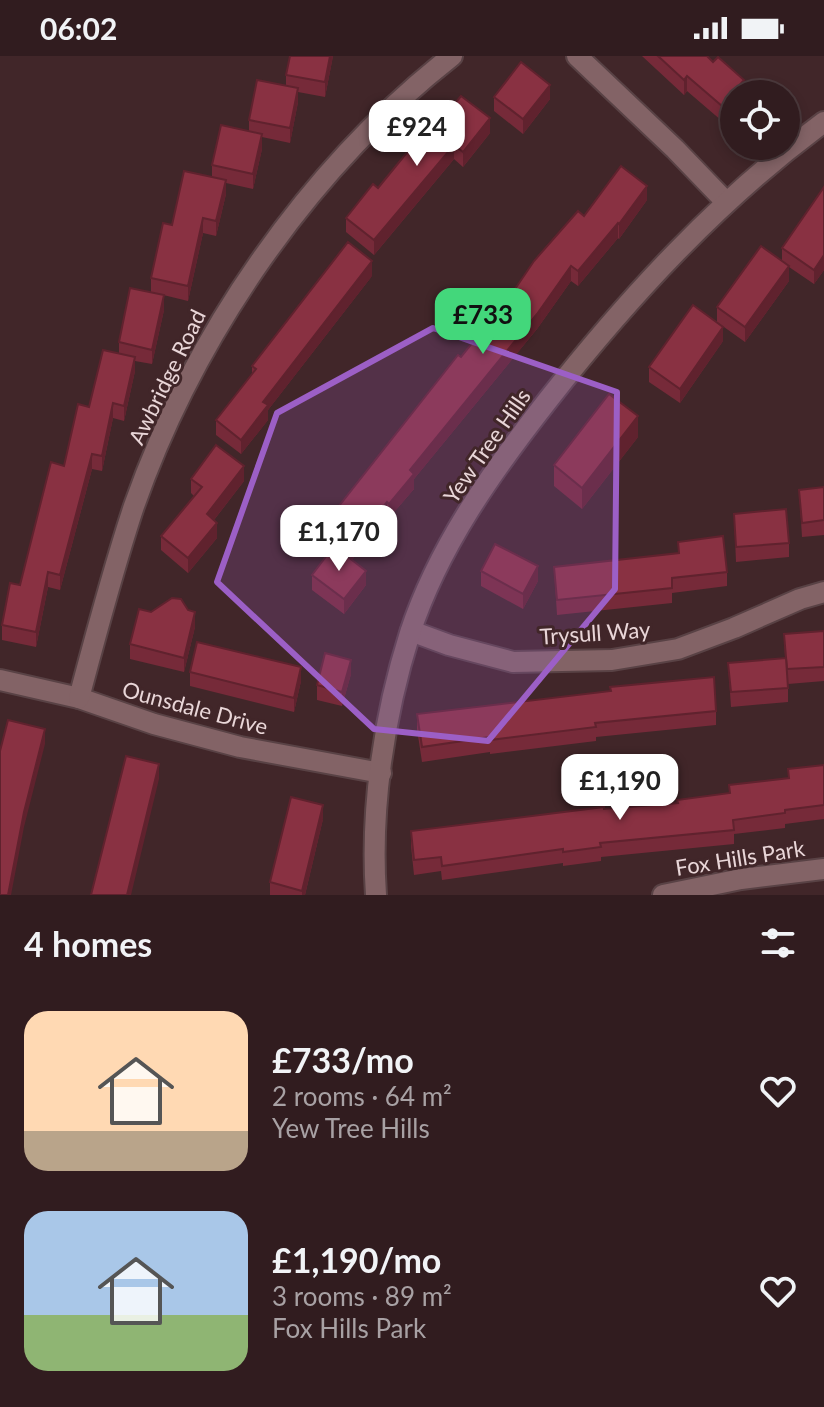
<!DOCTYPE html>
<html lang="en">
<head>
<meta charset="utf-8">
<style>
  :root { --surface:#311c1f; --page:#3d292c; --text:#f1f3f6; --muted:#a8a1a4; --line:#4c3a3d; --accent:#43d77b }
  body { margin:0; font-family:Lato,sans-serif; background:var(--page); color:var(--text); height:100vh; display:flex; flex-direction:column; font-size:30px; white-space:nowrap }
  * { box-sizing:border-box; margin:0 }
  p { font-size:26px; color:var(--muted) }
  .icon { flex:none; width:44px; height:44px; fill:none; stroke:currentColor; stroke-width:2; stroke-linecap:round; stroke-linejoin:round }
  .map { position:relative; height:839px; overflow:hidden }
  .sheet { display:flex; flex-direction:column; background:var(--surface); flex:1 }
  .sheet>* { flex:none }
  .controls { position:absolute; left:720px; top:24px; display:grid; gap:16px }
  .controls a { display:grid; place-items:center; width:80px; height:80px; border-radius:50%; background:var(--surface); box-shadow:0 4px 12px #0003,0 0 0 2px var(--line); font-size:40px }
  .price { position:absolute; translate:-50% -68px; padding:0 18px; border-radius:16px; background:#fff; color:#222; font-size:26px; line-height:52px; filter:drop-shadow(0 2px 4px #0008) }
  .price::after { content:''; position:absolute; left:50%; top:48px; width:24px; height:18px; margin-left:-12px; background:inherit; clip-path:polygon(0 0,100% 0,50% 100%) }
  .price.on { background:var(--accent); color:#111 }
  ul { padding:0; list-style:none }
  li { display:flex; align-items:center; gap:24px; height:200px; padding:0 24px }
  li span { display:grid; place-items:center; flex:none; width:224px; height:160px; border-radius:24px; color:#555 }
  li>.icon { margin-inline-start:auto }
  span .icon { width:96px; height:96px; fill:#fffc; stroke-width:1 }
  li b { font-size:34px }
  h2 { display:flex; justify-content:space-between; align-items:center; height:96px; padding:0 24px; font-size:34px }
  .status { display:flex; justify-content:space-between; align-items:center; height:56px; padding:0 40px; background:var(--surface); direction:ltr }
  .status svg { height:22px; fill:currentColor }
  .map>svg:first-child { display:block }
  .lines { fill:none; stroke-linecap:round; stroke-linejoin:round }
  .minor-casing { stroke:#594245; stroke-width:24 }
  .minor { stroke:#836366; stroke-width:20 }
  .wall { fill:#762a39 }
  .shaded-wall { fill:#60222e }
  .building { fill:#893142; stroke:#60222e; stroke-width:2 }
  .marked { fill:#9c5fc6; fill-opacity:0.2; stroke:#9c5fc6; stroke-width:6; stroke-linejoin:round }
  .labels { text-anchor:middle; stroke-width:6; stroke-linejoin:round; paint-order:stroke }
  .street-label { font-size:22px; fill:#e9d6d8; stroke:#412629 }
</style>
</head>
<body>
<div class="status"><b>06:02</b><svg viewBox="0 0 49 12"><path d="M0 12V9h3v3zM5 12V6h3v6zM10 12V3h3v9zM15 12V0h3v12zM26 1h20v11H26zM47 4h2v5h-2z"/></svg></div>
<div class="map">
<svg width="824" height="839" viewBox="0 0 824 839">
  <rect width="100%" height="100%" fill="#412629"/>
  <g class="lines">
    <g class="minor-casing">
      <g id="minor">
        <polyline points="577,0 675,93 726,146"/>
        <polyline points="411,575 449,589 513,606 612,604 678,593 734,572 800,543 824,536"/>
        <polyline points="0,624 79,642 154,668 240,691 381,717"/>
        <path d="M79 642C96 578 113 513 134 450 194 279 309 112 452 0"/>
        <path d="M376 839C370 753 384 659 410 577 438 491 493 414 548 344 629 241 718 144 824 66"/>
        <polyline points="663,839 741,823 824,813"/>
      </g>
    </g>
    <use href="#minor" class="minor"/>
  </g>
  <g class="wall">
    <polygon points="290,0 333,0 325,41 298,36 298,46 290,87 262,81 262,93 253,133 226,127 226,138 216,180 203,177 188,245 151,236 151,222 172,169 212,121 212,109 249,75 249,64 286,29 286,19"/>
    <polygon points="642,0 707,0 744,38 722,65 687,35 684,39"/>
    <polygon points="494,41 550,43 523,78 494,55"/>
    <polygon points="490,77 463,111 454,103 374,199 346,176 346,162 378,132 423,87"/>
    <polygon points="824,131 824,214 814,228 789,211 789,225 745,286 717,266 717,251 782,205 782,192"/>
    <polygon points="647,144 619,183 618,182 578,230 571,225 537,273 414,423 414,433 389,462 387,460 352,504 366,529 344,558 312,534 312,519 333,491 324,484 324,469 461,301 584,160"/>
    <polygon points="372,220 268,354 268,364 241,398 216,379 216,364 252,318 252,310"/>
    <polygon points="164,254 152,308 135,305 135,315 124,365 113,362 102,415 92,413 60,534 48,531 36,591 2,584 2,569 20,529 64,410 89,351 119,297 119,286"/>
    <polygon points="723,285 680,347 649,326 649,311"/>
    <polygon points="638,381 582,453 554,430 554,409"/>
    <polygon points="191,423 244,425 214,464 217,482 188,517 161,494 161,480 194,440 191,437"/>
    <polygon points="824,431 824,479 802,481 799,434"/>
    <polygon points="734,458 789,487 789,501 736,506"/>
    <polygon points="678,486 727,516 727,530 672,537 672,547 557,559 554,511 678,497"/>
    <polygon points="481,515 538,525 523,553 481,530"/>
    <polygon points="195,571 184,616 130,603 130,588"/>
    <polygon points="824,575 824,625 788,628 788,646 731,651 728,607 785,602 784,578"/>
    <polygon points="190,616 301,625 294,656 190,630"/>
    <polygon points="351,618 342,650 317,644 317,629"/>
    <polygon points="716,655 716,669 596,681 596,685 490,698 490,696 422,706 417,673 417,658"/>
    <polygon points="824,709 824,763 785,768 785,772 734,778 734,788 601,801 601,805 563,810 563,807 442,824 441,815 414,819 411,790 411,775 604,753 677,747 729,738 729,729 788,722 788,713"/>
    <polygon points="323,763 305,839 270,839 270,826"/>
  </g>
  <g class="shaded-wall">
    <polygon points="330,0 333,0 325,41 325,26"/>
    <polygon points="687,20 687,35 684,39 684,24"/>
    <polygon points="744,24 744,38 734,38 734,51 722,65 722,50"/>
    <polygon points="550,29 550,43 523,78 523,63"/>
    <polygon points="298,32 298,46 290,87 290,72"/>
    <polygon points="490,62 490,77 463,111 463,96"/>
    <polygon points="262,78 262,93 253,133 253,118"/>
    <polygon points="454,89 454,103 374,199 374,184"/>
    <polygon points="226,124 226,138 216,180 216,165"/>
    <polygon points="647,130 647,144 619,183 619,168"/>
    <polygon points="203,162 203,177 188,245 188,230"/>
    <polygon points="618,167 618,182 578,230 578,215"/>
    <polygon points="824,199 824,214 814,228 814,214"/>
    <polygon points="372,205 372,220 268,354 268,364 241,398 241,384 263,346"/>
    <polygon points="571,210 571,225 537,273 414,423 414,433 389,462 389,448 410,414"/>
    <polygon points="789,210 789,225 745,286 745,271"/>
    <polygon points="164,239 164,254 152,308 152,294"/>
    <polygon points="723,271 723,285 680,347 680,333"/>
    <polygon points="135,301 135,315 124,365 124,350"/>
    <polygon points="113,347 113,362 102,415 102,400"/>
    <polygon points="638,360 638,381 582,453 582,432"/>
    <polygon points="92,398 92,413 60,534 60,519"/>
    <polygon points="244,410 244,425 207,473 207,458"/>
    <polygon points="387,446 387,460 351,505 351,491"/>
    <polygon points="217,467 217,482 188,517 188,502"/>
    <polygon points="538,510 538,525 523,553 523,538"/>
    <polygon points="366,515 366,529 344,558 344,543"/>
    <polygon points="48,516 48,531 36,591 36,576"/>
    <polygon points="195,556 195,571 184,616 184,602"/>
    <polygon points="351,604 351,618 342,650 342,636"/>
    <polygon points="301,611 301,625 294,656 294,642"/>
    <polygon points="45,673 45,688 24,771 11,839 8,839 24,756"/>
    <polygon points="159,708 159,723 131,839 127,839"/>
    <polygon points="323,749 323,763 305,839 302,839 302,835"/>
  </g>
  <g class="building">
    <polygon points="290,0 330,0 325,26 286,19"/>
    <polygon points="658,0 707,0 713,6 718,1 744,24 722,50 687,20 684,24"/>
    <polygon points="521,6 550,29 523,63 494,41"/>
    <polygon points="257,24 298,32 290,72 249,64"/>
    <polygon points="461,40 490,62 463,96 454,89 374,184 346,162 373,128 378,132 418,83 423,87"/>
    <polygon points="221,69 262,78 253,118 212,109"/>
    <polygon points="621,110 647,130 619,168 618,167 578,215 571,210 537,258 410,414 414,418 389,448 387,446 351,491 324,469 458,299 461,301 511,239 534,205 578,155 584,160"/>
    <polygon points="184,115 226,124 216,165 203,162 188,230 151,222 163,167 172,169"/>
    <polygon points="824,131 824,199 814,214 782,192"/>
    <polygon points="348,186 372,205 263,346 268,349 241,384 216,364 256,313 252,310"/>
    <polygon points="761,190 789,210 745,271 717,251"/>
    <polygon points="130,232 164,239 152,294 119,286"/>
    <polygon points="693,249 723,271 680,333 649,311"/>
    <polygon points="103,294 135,301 124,350 113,347 102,400 92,398 60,519 48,516 36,576 2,569 10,527 20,529 51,406 64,410 78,348 89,351"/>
    <polygon points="609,338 638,360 582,432 554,409"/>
    <polygon points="216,389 244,410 207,458 217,467 188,502 161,480 202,431 191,423"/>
    <polygon points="824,431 824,464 802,467 799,434"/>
    <polygon points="786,453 789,487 736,491 734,458"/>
    <polygon points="723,480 727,516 672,522 672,532 557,544 554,511 679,497 678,486"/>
    <polygon points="495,488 538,510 523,538 481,515"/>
    <polygon points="334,490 366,515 344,543 312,519"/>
    <polygon points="172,542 181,543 188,554 195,556 184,602 130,588 139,553 151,556"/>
    <polygon points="824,575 824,611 787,613 784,578"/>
    <polygon points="197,586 301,611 294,642 190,616"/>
    <polygon points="325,597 351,604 342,636 317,629"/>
    <polygon points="786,602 788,632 731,636 728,607"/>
    <polygon points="714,621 716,655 595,667 596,671 490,684 490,681 422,691 417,658 611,635 610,631"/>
    <polygon points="8,664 45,673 24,756 8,839 0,839 0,695"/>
    <polygon points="126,700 159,708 127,839 91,839"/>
    <polygon points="824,709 824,749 785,754 785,757 733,764 734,774 600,787 601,791 563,796 563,793 442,810 441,801 414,804 411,775 604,751 604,753 678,747 677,744 730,737 729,729 789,722 788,713"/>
    <polygon points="291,741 323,749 302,835 270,826"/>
  </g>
  <path class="marked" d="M433 272 617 336 615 533 488 685 374 673 217 526 277 357Z"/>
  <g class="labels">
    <g class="street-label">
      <text transform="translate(167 321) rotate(-64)" y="8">Awbridge Road</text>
      <text transform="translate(487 390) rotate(-55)" y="8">Yew Tree Hills</text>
      <text transform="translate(595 577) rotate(-4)" y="8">Trysull Way</text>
      <text transform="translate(195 652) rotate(15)" y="8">Ounsdale Drive</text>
      <text transform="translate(740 802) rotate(-9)" y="8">Fox Hills Park</text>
    </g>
  </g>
</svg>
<div class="controls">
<a><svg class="icon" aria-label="locate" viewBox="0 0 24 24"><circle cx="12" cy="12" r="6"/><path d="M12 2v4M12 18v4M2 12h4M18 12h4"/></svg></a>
</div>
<b class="price" style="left:417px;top:112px">£924</b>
<b class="price on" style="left:483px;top:300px">£733</b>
<b class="price" style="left:339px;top:517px">£1,170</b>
<b class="price" style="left:620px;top:766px">£1,190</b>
</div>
<section class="sheet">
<h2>4 homes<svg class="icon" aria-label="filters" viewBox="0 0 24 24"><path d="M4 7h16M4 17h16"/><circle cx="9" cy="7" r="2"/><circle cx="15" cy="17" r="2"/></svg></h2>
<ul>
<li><span style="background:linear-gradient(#ffd9b3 75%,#b9a48a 0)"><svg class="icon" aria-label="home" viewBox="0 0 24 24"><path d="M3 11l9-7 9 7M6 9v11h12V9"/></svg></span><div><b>£733/mo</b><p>2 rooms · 64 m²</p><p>Yew Tree Hills</p></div><svg class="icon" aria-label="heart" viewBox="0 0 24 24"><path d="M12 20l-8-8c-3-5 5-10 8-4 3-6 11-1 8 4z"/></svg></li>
<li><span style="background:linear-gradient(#a9c7e8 65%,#8fb573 0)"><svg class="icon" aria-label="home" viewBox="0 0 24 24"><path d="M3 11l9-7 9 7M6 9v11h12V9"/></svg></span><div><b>£1,190/mo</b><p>3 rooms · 89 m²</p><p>Fox Hills Park</p></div><svg class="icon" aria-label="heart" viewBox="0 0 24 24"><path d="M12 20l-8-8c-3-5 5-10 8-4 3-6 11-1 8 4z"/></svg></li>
</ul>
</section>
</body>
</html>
